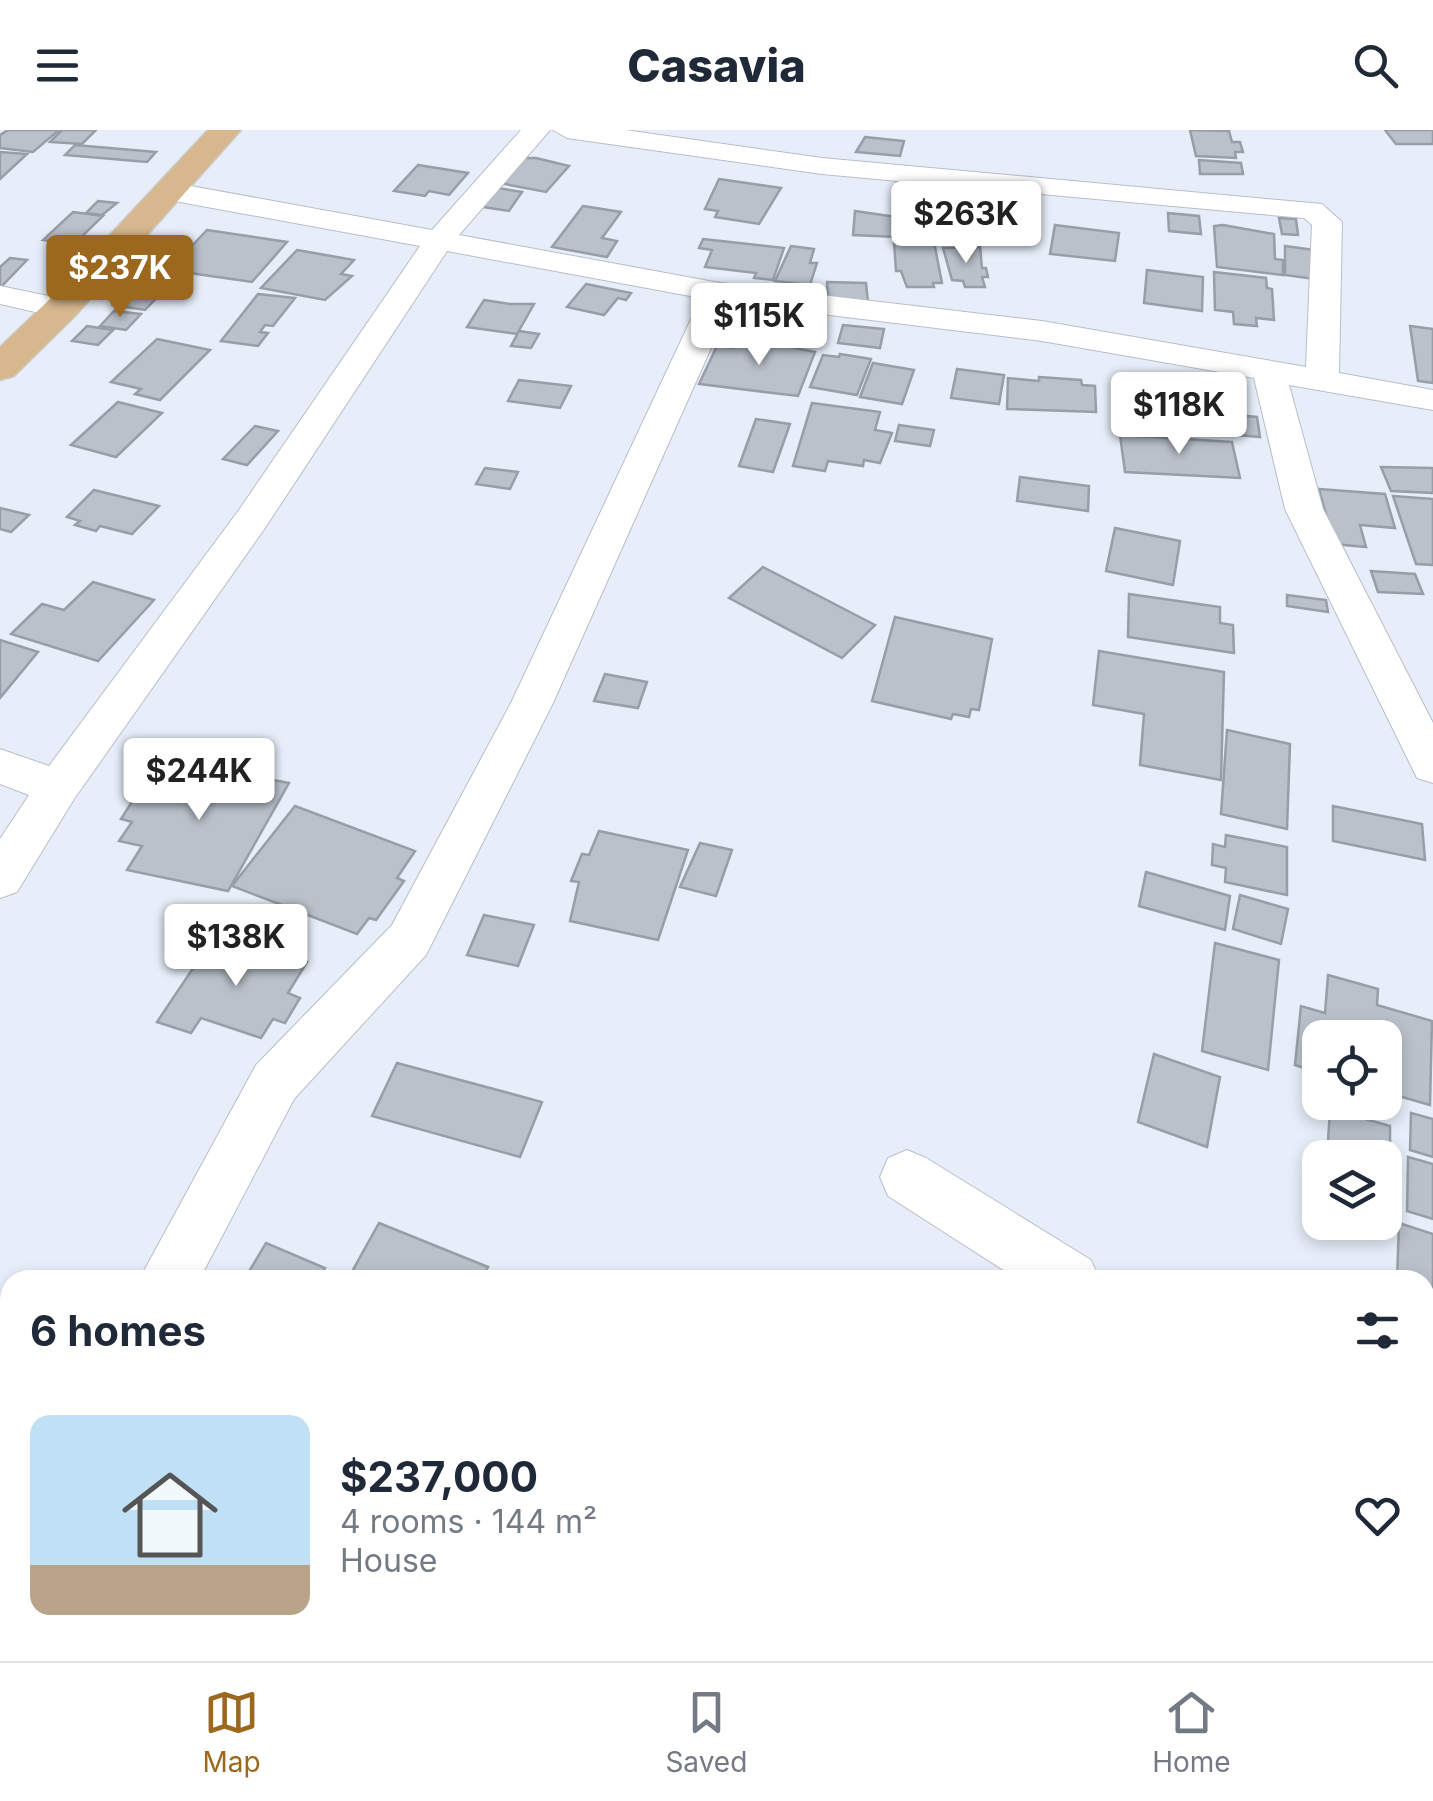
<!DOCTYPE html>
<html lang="en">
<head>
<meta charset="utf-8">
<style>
  :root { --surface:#fff; --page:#f2f2f3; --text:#1f2937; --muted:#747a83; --line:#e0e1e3; --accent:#9c681e }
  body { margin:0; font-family:Inter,sans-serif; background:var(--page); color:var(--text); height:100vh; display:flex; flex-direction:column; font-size:38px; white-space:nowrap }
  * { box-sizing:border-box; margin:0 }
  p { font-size:32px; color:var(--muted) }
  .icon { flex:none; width:55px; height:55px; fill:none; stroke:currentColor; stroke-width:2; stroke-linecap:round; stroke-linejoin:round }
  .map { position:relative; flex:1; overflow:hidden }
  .sheet { position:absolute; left:0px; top:1140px; width:1435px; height:392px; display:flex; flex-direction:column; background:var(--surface); border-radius:30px 30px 0 0; box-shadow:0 5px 15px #0003 }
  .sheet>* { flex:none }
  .controls { position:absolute; left:1302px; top:890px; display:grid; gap:20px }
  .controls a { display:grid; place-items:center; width:100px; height:100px; border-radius:20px; background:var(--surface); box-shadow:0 5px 15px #0003; font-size:50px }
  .price { position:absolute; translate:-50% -85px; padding:0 22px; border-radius:10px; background:#fff; color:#222; font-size:32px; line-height:65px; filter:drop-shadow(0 2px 5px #0008) }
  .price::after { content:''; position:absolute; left:50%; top:60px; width:30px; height:22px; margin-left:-15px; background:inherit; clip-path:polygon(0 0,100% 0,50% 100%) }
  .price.on { background:var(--accent); color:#fff }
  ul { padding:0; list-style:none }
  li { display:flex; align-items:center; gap:30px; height:250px; padding:0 30px }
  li+li { border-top:2px solid var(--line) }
  li span { display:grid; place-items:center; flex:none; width:280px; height:200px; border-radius:20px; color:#555 }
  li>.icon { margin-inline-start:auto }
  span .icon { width:120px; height:120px; fill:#fffc; stroke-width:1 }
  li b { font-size:42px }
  h2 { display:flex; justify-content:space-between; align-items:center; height:120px; padding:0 30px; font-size:42px }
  header { display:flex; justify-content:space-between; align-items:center; height:130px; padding:0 30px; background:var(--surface); font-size:45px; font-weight:800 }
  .menu { display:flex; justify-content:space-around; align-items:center; height:140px; border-top:2px solid var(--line); background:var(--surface); font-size:28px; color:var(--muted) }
  .menu a { display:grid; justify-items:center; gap:5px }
  .menu .on { color:var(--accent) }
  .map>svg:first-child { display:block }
  .building { fill:#bac1cb; stroke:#989ea8; stroke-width:2.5 }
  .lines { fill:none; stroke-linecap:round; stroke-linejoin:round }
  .minor-casing { stroke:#b8bec9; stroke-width:2 }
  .major-casing { stroke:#cecfcf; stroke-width:3 }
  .minor { fill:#fff; fill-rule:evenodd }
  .major { fill:#d7b78e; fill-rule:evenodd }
</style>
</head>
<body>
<header><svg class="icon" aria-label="menu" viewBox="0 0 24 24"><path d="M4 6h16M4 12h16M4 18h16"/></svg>Casavia<svg class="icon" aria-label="search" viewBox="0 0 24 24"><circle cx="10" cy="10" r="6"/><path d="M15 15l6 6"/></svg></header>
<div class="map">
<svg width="1433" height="1531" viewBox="0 0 1433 1531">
  <rect width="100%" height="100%" fill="#e7eef9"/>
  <g class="building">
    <polygon points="8,0 59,0 33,22 0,18 0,5"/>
    <polygon points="62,0 96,0 82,14 50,12"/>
    <polygon points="1190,0 1229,1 1232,12 1240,12 1243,22 1235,22 1236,28 1196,26"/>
    <polygon points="1385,0 1433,0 1433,14 1396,14"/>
    <polygon points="865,7 904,11 900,26 856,22"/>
    <polygon points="75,15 156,22 147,32 65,25"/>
    <polygon points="0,22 27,24 0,49"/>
    <polygon points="518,28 536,28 569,36 546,62 494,52"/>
    <polygon points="1199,30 1241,33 1243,44 1200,44"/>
    <polygon points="418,35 468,43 449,65 429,61 425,66 394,61"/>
    <polygon points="719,49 781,58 759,94 715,87 718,81 705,79"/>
    <polygon points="897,50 938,52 938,67 896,65"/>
    <polygon points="492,57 522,62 509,81 477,76"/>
    <polygon points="98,71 117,73 102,85 86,83"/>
    <polygon points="958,74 1001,75 1003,82 1007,82 1011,101 1006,101 1007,110 946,114 942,82 959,83"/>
    <polygon points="583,76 621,82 602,108 617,111 607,127 552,117"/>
    <polygon points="855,81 897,87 896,107 853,105"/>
    <polygon points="73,82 103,86 74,114 43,110"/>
    <polygon points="1168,83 1199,86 1201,104 1169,101"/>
    <polygon points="1279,88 1296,89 1298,105 1282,104"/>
    <polygon points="1055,95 1119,103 1115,131 1050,124"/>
    <polygon points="1223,95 1274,104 1275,129 1283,130 1283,145 1217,137 1214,96"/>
    <polygon points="207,100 287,112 252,152 169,140"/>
    <polygon points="703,109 784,118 773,150 754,148 756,143 705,137 712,120 699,118"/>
    <polygon points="894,112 934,112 942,153 933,153 934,157 907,157 901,141 896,141"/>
    <polygon points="791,116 814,119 810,133 817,133 810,155 775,151"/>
    <polygon points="1285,116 1315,120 1315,149 1285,145"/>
    <polygon points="980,117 982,138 986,138 988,147 982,147 985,157 965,157 963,151 952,150 943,118"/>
    <polygon points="297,120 354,130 341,144 352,146 325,170 261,158"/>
    <polygon points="10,128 27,130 0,158 0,137"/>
    <polygon points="143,140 176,145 168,153 135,148"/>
    <polygon points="1147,140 1203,147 1202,181 1144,173"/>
    <polygon points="1214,142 1266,148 1267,158 1272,159 1274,190 1256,188 1257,196 1234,194 1233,182 1215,180"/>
    <polygon points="138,150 169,155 145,180 113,175"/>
    <polygon points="827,152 866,153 868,172 828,171"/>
    <polygon points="586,154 631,163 626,170 618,168 604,185 567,177"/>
    <polygon points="258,164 295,168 273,196 265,195 260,202 268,203 258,216 221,211"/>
    <polygon points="484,170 510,174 534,174 517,204 467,197"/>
    <polygon points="114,181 141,184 126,200 100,196"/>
    <polygon points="843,195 884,199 880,218 838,213"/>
    <polygon points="87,196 113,200 98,215 72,211"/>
    <polygon points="1410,196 1433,199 1433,253 1418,251"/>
    <polygon points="519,201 539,204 531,218 511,216"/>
    <polygon points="739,207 815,222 798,266 699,254 717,216 734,218"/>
    <polygon points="157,209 210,220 160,270 135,264 141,259 111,252"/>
    <polygon points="840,224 871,229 857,265 810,257 823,225 839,227"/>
    <polygon points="873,233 914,240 902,274 860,267"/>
    <polygon points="957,239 1004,245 999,274 951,268"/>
    <polygon points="1039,247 1081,250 1082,255 1095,256 1096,282 1007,279 1008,248 1039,251"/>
    <polygon points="519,250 571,256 560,278 508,271"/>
    <polygon points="118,272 162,283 116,327 71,315"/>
    <polygon points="812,273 880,282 875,300 892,303 880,333 864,330 863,336 828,331 825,341 793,336"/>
    <polygon points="1180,280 1257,287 1260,307 1182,300"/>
    <polygon points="756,289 790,294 773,342 739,336"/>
    <polygon points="899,295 934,300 930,316 895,311"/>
    <polygon points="255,296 278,301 247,335 223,329"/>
    <polygon points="1120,305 1232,312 1240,348 1125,342"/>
    <polygon points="1381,337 1433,338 1433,363 1391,361"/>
    <polygon points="485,338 518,342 510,359 476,354"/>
    <polygon points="1020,347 1089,356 1088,381 1017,371"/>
    <polygon points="1319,359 1385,364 1395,398 1360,395 1366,417 1334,414"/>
    <polygon points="94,360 159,376 132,404 100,396 96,401 75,395 80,391 67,387"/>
    <polygon points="1393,366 1433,369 1433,435 1416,434"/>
    <polygon points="0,378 29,385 11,402 0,399"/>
    <polygon points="1115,398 1180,411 1173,455 1106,441"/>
    <polygon points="763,437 875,495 842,528 729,468"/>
    <polygon points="1371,441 1415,444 1423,464 1378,462"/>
    <polygon points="93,452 154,470 98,531 11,504 42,474 64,480"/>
    <polygon points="1129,464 1220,477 1220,493 1233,495 1234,523 1128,507"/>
    <polygon points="1287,465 1326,470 1328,482 1287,476"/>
    <polygon points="895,487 992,509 979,580 971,579 969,587 953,584 951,589 872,571"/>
    <polygon points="0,510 38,522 0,568"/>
    <polygon points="1099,521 1224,542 1221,650 1140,635 1144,584 1093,575"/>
    <polygon points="605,544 647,552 638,578 594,571"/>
    <polygon points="1227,600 1290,614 1287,699 1221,684"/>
    <polygon points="170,631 289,653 228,761 127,740 142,716 119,711 132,692 121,689 147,648 158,650"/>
    <polygon points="295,676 415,721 397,748 404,751 376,790 369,788 357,804 232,756"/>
    <polygon points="1333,676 1422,694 1425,730 1333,711"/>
    <polygon points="599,701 688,720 658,810 570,791 579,752 571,751 582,724 589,725"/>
    <polygon points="1226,705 1287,717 1287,765 1225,752 1226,738 1212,735 1213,714 1225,717"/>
    <polygon points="700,713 732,720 716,766 680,757"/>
    <polygon points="1146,742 1230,766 1225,800 1139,776"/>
    <polygon points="1240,765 1288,779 1281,814 1233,799"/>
    <polygon points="484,785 534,795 518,836 467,825"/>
    <polygon points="216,804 307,832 288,863 300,868 285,893 273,889 261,908 201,888 191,903 157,892"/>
    <polygon points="1215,813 1279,830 1268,940 1202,921"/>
    <polygon points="1328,845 1378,859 1377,875 1432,891 1430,975 1385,962 1385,908 1320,908 1320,943 1295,935 1301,876 1325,883"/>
    <polygon points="1154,924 1220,947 1207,1017 1138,992"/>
    <polygon points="397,933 542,972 520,1027 372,986"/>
    <polygon points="1330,979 1390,996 1390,1059 1385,1058 1385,1028 1327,1028"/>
    <polygon points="1411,983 1433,989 1433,1027 1410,1020"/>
    <polygon points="1408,1027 1433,1034 1433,1089 1407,1081"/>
    <polygon points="379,1093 488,1137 481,1150 377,1150 353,1140"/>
    <polygon points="1399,1093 1433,1104 1433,1211 1427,1209 1425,1150 1397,1150"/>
    <polygon points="266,1113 325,1138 318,1150 244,1150"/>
    <polygon points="1425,1290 1433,1293 1433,1401 1425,1399"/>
    <polygon points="1425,1418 1433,1420 1433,1531 1376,1529 1376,1522 1425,1522"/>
    <polygon points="764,1522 896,1522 894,1531 784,1531"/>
    <polygon points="1135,1522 1268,1522 1294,1531 1134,1531"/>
  </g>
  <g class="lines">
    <g class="minor-casing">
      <g id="minor">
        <polygon points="521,0 550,0 459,105 720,153 1042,191 1306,237 1312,95 1304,88 822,44 567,8 553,0 625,0 822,28 1322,74 1342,92 1339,243 1433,260 1433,280 1289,255 1323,379 1433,593 1433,653 1417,648 1285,379 1254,248 1042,211 731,173 553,573 426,825 294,969 199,1150 139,1150 256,935 392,795 511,573 701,168 447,121 265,398 74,669 17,762 0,768 0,709 29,665 0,654 0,619 49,636 239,380 420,116 169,70 159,67 155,61 159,55 169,52 432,100"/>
        <polygon points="0,156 73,171 78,178 73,185 62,188 0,174"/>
        <polygon points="907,1020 926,1028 1091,1130 1100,1150 1019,1150 888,1066 880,1047 888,1028"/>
        <polygon points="1425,1215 1433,1216 1433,1276 1425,1275"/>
        <polygon points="10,1402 10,1481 0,1485 0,1406"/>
        <polygon points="391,1522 469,1522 473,1531 395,1531"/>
      </g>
    </g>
    <g class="major-casing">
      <polygon id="major" points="208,0 241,0 75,186 14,246 0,250 0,217 49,170"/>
    </g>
    <use href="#minor" class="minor"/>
    <use href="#major" class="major"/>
  </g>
</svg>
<div class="controls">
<a><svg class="icon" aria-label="locate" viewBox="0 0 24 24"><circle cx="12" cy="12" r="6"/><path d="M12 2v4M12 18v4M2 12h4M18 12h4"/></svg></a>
<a><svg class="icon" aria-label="layers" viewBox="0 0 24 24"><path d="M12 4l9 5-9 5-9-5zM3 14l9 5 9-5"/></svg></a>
</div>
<b class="price" style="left:966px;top:136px">$263K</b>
<b class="price on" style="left:120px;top:190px">$237K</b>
<b class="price" style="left:759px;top:238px">$115K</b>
<b class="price" style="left:1179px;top:327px">$118K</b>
<b class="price" style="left:199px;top:693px">$244K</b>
<b class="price" style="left:236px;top:859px">$138K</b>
<section class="sheet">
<h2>6 homes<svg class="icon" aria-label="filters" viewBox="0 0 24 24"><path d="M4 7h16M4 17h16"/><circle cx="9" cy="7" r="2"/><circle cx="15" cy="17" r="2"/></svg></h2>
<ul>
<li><span style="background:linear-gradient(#bfe0f5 75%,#b9a48a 0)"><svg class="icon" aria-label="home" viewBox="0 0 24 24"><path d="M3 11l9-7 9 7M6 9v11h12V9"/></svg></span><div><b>$237,000</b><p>4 rooms · 144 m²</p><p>House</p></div><svg class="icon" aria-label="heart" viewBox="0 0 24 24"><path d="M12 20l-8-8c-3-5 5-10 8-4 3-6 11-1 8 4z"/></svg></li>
</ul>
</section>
</div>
<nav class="menu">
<a class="on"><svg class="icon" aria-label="map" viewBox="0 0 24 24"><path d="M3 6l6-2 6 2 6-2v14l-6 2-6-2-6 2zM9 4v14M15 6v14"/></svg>Map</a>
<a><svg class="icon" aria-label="saved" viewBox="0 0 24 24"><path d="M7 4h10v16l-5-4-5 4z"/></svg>Saved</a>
<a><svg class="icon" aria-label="home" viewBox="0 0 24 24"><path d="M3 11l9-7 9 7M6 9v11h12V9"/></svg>Home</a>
</nav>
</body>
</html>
